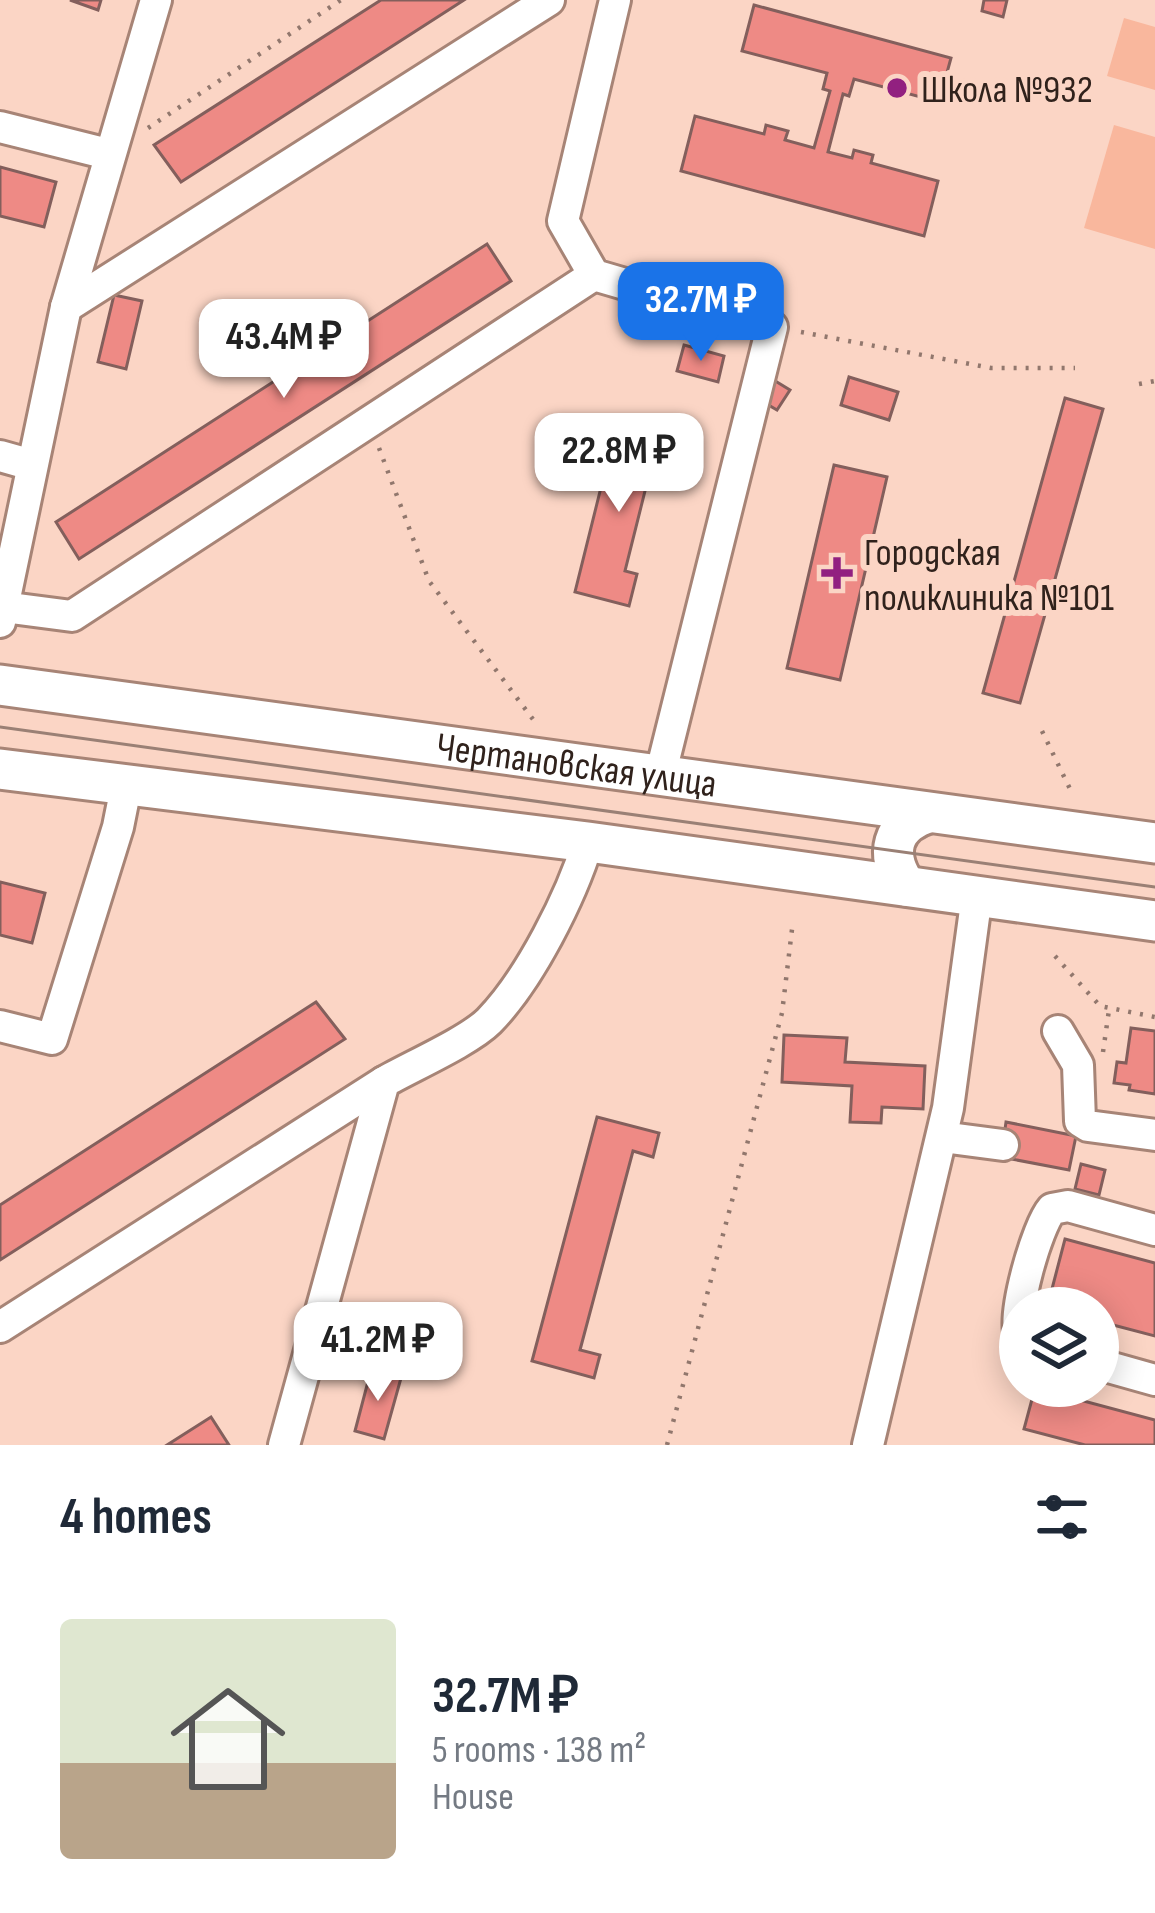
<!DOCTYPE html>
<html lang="en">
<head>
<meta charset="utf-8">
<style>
  :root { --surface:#fff; --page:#f2f2f3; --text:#1f2937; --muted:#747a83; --line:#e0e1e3; --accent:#1a73e8 }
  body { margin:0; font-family:"Sofia Sans Condensed",sans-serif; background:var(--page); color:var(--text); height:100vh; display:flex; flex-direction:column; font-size:45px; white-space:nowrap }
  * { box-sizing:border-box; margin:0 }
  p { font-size:39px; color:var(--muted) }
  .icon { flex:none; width:66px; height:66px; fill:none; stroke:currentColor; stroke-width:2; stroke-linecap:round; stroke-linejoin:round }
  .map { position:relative; height:1445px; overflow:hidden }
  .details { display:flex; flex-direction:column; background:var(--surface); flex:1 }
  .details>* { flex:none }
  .fabs { position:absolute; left:999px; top:1287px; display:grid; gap:24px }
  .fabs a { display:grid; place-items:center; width:120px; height:120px; border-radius:50%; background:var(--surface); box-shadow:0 6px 30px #0003; font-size:60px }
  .price { position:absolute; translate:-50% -102px; padding:0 27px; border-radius:24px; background:#fff; color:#222; font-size:39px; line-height:78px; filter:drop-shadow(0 3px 6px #0008) }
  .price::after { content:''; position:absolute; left:50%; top:72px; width:36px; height:27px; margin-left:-18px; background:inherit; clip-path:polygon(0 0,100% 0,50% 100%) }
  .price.selected { background:var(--accent); color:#fff }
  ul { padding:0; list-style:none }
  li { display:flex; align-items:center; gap:36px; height:300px; padding:0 60px }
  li+li { border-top:3px solid var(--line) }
  li span { display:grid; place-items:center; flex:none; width:336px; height:240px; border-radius:12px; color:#555 }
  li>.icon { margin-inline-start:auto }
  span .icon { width:144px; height:144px; fill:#fffc; stroke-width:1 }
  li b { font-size:51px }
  h2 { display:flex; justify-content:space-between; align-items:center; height:144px; padding:0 60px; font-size:51px }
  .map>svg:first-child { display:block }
  .green { fill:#f9b79d }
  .building { fill:#ee8a85; stroke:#835f5c; stroke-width:3 }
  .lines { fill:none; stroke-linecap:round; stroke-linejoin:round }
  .minor-casing { stroke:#a78476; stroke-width:36 }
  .major-casing { stroke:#a78476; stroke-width:45 }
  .path { stroke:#91776d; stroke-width:4.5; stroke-dasharray:3 9; stroke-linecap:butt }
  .minor { stroke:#fff; stroke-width:30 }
  .major { stroke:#fff; stroke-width:39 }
  .tram { stroke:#9a8075; stroke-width:3 }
  .poi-dot { fill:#922080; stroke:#fbd5c5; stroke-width:4.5 }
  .labels { text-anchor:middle; stroke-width:12; stroke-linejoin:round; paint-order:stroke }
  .poi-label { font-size:39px; fill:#30221c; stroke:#fbd5c5; text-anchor:start }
  .street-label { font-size:39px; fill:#30221c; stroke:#fbd5c5 }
</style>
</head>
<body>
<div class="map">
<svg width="1155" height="1445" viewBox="0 0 1155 1445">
  <rect width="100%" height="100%" fill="#fbd5c5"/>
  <g class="green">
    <polygon points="1124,18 1155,27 1155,90 1107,76"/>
    <polygon points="1114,125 1155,137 1155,249 1084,228"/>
  </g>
  <g class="building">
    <polygon points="70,0 101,0 98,10"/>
    <polygon points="381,0 464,0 181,182 154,145"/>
    <polygon points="984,0 1007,0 1003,17 982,11"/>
    <polygon points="754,5 951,58 939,102 854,79 849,96 843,94 828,152 852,158 854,150 873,155 871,163 938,181 924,236 681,171 695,116 764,134 766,125 788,131 785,140 814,148 830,91 823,89 827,73 742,51"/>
    <polygon points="0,167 56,182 44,227 0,216"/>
    <polygon points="487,244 511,281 79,559 56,522"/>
    <polygon points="114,295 142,301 126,369 98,362"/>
    <polygon points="684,345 724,356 718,382 677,371"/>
    <polygon points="849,377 898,392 889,420 841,405"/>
    <polygon points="772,379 790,390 777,410 760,400"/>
    <polygon points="1065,398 1103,409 1020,703 983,693"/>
    <polygon points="616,427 670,440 662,474 650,471 625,571 637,574 629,606 575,592"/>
    <polygon points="834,465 887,477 840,680 787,668"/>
    <polygon points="0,882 45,893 32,943 0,935"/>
    <polygon points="316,1002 345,1039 0,1260 0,1205"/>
    <polygon points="1131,1028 1155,1031 1155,1094 1129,1090 1130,1085 1114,1083 1117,1062 1126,1063"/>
    <polygon points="784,1035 847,1038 845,1062 925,1066 923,1109 882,1107 881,1123 850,1122 852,1086 782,1082"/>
    <polygon points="597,1117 659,1133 653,1157 633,1151 580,1350 600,1355 594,1378 532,1361"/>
    <polygon points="1006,1122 1076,1136 1069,1170 1001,1157"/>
    <polygon points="1081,1164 1105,1170 1099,1195 1075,1189"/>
    <polygon points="1065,1239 1155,1263 1155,1336 1098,1321 1098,1308 1047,1308"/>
    <polygon points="371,1370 401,1378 384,1439 355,1431"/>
    <polygon points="1035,1388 1155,1420 1155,1445 1085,1445 1024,1429"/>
    <polygon points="211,1417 229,1445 167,1445"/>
  </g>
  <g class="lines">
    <g class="minor-casing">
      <g id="minor">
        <polyline points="615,0 563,221 594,275 772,327 660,776"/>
        <polyline points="0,127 108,154"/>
        <polyline points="66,307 549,0"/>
        <polyline points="0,456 32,465"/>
        <polyline points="3,607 72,616 594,275"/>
        <polyline points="0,622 66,307 156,0"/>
        <polyline points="0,1026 52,1039 118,827 126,787"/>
        <polyline points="1058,1031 1078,1065 1080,1121 1088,1126 1155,1135"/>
        <polyline points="942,1137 1003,1145"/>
        <polyline points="0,1327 384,1082"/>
        <path d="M1020 1336C1012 1314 1037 1226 1052 1209L1068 1206 1155 1230"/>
        <polyline points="1098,1364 1155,1380"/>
        <path d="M284 1445 384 1082C412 1066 469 1041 489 1021 530 979 571 897 588 842"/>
        <polyline points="868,1445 948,1108 977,895"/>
      </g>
    </g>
    <g class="major-casing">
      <g id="major">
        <path id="s1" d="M0 685 1155 843"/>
        <polyline points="0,769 588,842 1155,921"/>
        <path d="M906 886C884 854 891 825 928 813"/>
      </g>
    </g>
    <g class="path">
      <polyline points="148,128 341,0"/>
      <polyline points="801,332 991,368 1075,368"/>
      <polyline points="1139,384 1155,381"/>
      <polyline points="379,448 429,581 535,722"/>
      <polyline points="1042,731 1071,791"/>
      <polyline points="1055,956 1100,1006 1155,1017"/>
      <polyline points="1103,1052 1109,1010"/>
      <polyline points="667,1445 782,1013 793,921"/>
    </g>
    <use href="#minor" class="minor"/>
    <use href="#major" class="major"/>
    <polyline class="tram" points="0,727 1155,887"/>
  </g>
  <g class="poi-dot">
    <circle cx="897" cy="88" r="12"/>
    <path d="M831 555h12v12h12v12h-12v12h-12v-12h-12v-12h12z"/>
  </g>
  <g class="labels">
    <g class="poi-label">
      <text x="921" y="102">Школа №932</text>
      <text x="864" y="565">Городская<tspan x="864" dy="45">поликлиника №101</tspan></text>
    </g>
    <g class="street-label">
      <text dy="14" stroke="none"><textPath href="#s1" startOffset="582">Чертановская улица</textPath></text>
    </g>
  </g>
</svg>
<div class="fabs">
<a><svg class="icon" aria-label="layers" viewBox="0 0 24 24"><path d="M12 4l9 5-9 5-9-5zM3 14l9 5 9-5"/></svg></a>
</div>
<b class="price selected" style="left:701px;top:364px">32.7M ₽</b>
<b class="price" style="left:284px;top:401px">43.4M ₽</b>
<b class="price" style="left:619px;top:515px">22.8M ₽</b>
<b class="price" style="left:378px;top:1404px">41.2M ₽</b>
</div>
<section class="details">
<h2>4 homes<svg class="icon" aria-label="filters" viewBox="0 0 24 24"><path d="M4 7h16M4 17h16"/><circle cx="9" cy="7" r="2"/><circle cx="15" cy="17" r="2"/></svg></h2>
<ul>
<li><span style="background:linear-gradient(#dfe7d0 60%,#b9a48a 0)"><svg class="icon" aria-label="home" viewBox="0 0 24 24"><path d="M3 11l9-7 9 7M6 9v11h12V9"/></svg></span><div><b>32.7M ₽</b><p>5 rooms · 138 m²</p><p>House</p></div></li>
</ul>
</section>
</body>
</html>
